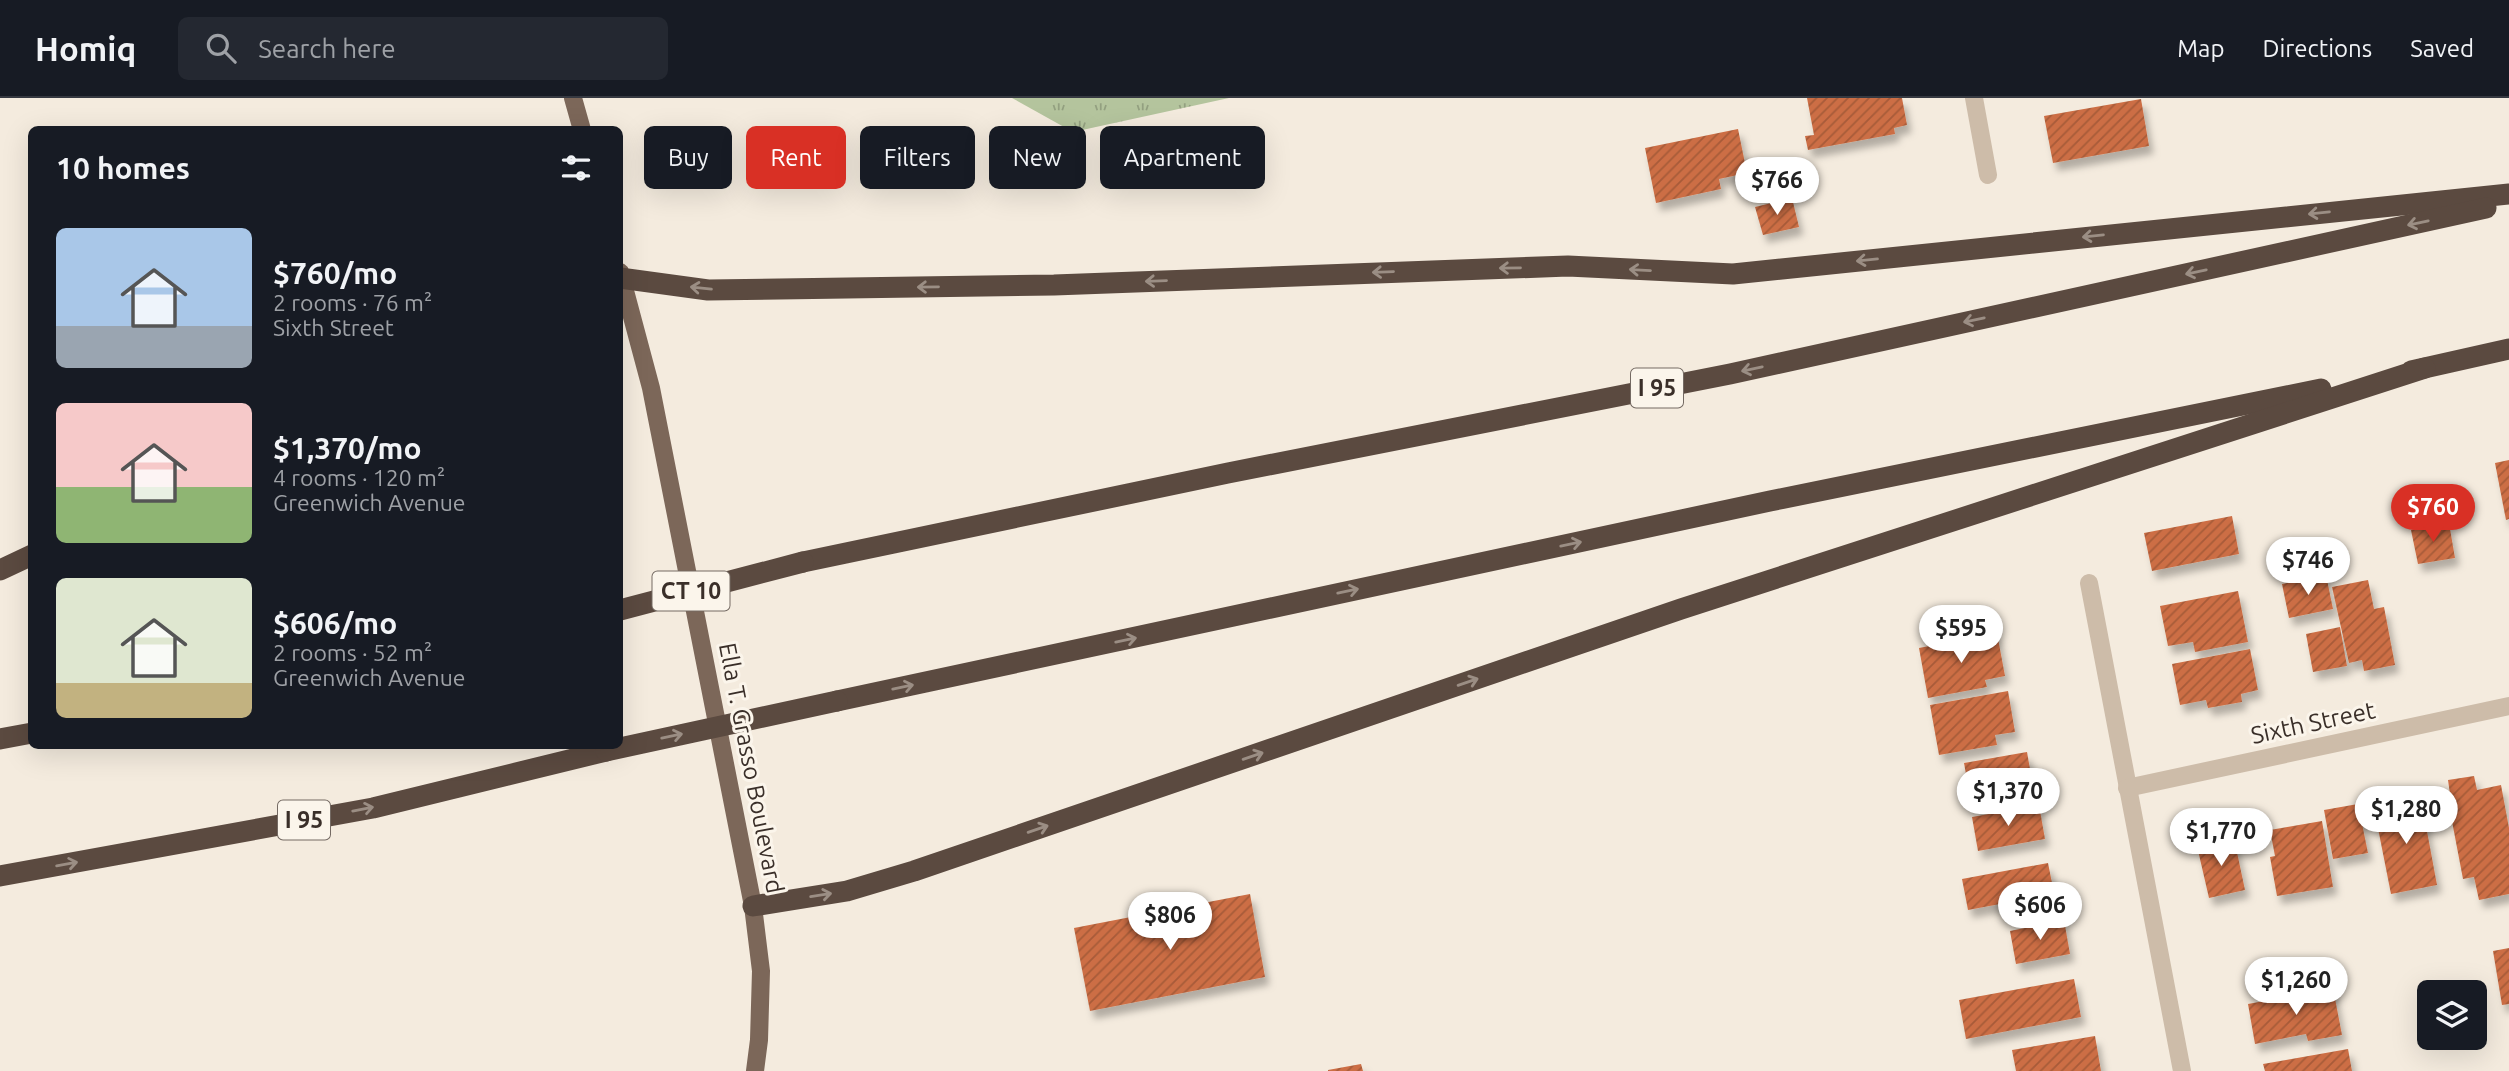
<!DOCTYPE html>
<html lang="en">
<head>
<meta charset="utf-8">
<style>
  :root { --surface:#171b24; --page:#242831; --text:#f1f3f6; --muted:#9ea1a6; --line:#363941; --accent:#d93025 }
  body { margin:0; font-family:Ubuntu,sans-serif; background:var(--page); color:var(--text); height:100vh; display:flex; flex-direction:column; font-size:26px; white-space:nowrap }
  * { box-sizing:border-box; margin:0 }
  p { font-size:23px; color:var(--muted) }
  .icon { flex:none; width:38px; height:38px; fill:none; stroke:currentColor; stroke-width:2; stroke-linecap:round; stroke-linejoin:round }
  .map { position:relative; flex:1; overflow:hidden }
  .drawer { position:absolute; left:28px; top:28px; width:595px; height:623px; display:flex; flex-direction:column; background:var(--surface); border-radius:10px; box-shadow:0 7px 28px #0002 }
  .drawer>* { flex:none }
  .guide { position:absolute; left:644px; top:28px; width:665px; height:63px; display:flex; gap:14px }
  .tools { position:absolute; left:2417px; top:882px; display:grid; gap:14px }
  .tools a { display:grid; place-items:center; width:70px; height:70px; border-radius:10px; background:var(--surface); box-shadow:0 7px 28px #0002; font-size:35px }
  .price { position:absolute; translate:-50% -60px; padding:0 16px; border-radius:24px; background:#fff; color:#222; font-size:23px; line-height:46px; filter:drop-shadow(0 2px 4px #0008) }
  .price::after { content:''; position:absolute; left:50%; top:42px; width:21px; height:16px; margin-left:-10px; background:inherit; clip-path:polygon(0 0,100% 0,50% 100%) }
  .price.current { background:var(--accent); color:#fff }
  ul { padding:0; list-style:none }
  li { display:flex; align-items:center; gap:21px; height:175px; padding:0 28px }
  li span { display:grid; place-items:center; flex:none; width:196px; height:140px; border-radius:10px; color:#555 }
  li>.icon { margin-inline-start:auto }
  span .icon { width:84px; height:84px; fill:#fffc; stroke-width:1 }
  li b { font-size:30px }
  h2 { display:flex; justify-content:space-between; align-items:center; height:84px; padding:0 28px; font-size:30px }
  .pill { padding:0 24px; border-radius:10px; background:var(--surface); box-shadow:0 7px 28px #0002; font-size:24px; line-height:63px }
  .pill.current { background:var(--accent); color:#fff }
  header { display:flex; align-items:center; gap:42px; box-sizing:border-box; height:98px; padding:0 35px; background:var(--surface); border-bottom:2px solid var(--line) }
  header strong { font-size:33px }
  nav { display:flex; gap:38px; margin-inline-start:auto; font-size:24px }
  .search { width:490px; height:63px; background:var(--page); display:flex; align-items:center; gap:18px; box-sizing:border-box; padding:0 24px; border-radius:10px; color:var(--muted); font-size:26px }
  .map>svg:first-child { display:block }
  .park { fill:url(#park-tufts) }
  .building { fill:url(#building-hatch); filter:url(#shadow) }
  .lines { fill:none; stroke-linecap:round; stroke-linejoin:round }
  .minor { stroke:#cdbca9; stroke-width:18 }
  .major { stroke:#7c6759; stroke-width:18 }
  .highway { stroke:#5b4a40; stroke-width:21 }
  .highway-bridge { stroke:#5b4a40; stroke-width:21 }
  .oneway { stroke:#9b8e84 }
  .labels { text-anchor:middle; stroke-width:6; stroke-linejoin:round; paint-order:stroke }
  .shield { fill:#fbf5eb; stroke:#746a63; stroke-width:2 }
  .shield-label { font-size:23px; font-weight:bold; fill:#3a2f29 }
  .street-label { font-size:24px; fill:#3a2f29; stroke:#fbf5eb }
</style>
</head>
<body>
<header>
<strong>Homiq</strong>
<div class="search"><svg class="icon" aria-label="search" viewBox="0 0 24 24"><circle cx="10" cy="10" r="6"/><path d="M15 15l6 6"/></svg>Search here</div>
<nav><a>Map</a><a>Directions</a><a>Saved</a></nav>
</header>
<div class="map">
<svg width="2509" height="973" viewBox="0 0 2509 973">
  <defs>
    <pattern id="park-tufts" width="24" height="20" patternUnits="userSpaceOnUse" patternTransform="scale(1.75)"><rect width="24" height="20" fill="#b4c49d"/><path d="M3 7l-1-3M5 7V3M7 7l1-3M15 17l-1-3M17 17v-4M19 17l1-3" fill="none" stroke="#93a080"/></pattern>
    <pattern id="building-hatch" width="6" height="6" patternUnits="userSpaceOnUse" patternTransform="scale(1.75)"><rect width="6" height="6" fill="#cc6e44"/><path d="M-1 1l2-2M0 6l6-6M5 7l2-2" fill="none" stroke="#a75b39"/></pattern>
    <filter id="shadow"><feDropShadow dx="4.5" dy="8" stdDeviation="3.5" flood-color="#0004"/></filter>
  </defs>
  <rect width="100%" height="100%" fill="#f4ebde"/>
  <polygon class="park" points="1012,0 1229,0 1073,34"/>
  <g class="building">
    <polygon points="1807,0 1902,0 1907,27 1894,30 1895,36 1808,52 1805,38 1814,37"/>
    <polygon points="2141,1 2149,48 2053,65 2044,18"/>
    <polygon points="1738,31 1747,75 1719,81 1721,91 1656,105 1645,50"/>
    <polygon points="1792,100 1799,129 1763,137 1755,109"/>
    <polygon points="2509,362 2509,421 2506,422 2495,365"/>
    <polygon points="2232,418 2239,456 2152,473 2144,435"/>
    <polygon points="2449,425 2455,460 2418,466 2411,432"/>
    <polygon points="2326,477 2333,511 2289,520 2282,486"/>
    <polygon points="2368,482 2374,511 2384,509 2395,567 2364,573 2362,562 2349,565 2332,489"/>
    <polygon points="2238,493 2248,544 2195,554 2193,544 2168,548 2160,508"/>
    <polygon points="2340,529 2347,568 2313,574 2306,536"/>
    <polygon points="1997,535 2005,578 1985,582 1987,589 1928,600 1919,550"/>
    <polygon points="2250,551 2258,592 2241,596 2242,604 2208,610 2206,602 2180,607 2172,566"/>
    <polygon points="2008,593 2015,634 1995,637 1997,647 1939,657 1930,607"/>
    <polygon points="2027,654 2034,694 1971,704 1964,665"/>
    <polygon points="2474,678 2477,692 2501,687 2509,730 2509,796 2479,802 2474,779 2463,781 2447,697 2450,696 2448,682"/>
    <polygon points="2421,701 2437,787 2391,796 2374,710"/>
    <polygon points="2358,706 2368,755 2333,761 2324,712"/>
    <polygon points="2039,707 2045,741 1978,753 1972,719"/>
    <polygon points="2322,723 2333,789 2277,798 2270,759 2275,758 2270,732"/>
    <polygon points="2234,740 2245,792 2209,800 2197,748"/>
    <polygon points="2048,765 2056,805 2001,815 2000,806 1968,812 1962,781"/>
    <polygon points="1250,796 1265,879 1090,913 1074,830"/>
    <polygon points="2064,822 2070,856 2016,866 2010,833"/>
    <polygon points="2509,850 2509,906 2502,907 2493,853"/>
    <polygon points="2074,881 2081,919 1966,941 1959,902"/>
    <polygon points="2333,890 2342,937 2308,943 2306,936 2255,946 2248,906"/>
    <polygon points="2095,938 2101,973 2016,973 2012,952"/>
    <polygon points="2348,951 2352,973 2265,973 2263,966"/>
    <polygon points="1361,966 1363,973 1328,973 1328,972"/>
  </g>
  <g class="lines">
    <g class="minor">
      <polyline points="1974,0 1988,77"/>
      <polyline points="2089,485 2182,973"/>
      <polyline points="2127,690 2509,608"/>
    </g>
    <g class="major">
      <polyline points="573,0 582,32"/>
      <polyline points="620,174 651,290 753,808 761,873 759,942 755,973"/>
    </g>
    <g class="highway">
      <polyline points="620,180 708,192 1054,187 1568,168 1733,176 2509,96"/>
      <polyline points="2411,273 2509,251"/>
      <polyline points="803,464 1228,375 1730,276 2486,110"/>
      <polyline points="0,472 32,457"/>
      <polyline points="837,603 1770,403 2321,291"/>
      <polyline points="0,641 32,635"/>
      <polyline points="0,778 373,710 606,653"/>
      <polyline points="753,808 847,793 914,773 1681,511 2425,270"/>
    </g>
    <g class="highway-bridge">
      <polyline points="620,512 803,464"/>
      <polyline points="606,653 837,603"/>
    </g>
  </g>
  <defs><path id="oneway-shaft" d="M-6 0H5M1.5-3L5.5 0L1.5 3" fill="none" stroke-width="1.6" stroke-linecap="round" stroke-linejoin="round" transform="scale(1.75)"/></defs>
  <g class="oneway">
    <use href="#oneway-shaft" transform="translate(2319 115) rotate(174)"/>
    <use href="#oneway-shaft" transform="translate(2418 125) rotate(168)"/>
    <use href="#oneway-shaft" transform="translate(2093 138) rotate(174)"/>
    <use href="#oneway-shaft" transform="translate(1867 162) rotate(174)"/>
    <use href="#oneway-shaft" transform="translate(1510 170) rotate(179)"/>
    <use href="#oneway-shaft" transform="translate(1640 172) rotate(-177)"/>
    <use href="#oneway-shaft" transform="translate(1383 174) rotate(178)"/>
    <use href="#oneway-shaft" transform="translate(2196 174) rotate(168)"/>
    <use href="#oneway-shaft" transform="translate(1156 183) rotate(178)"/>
    <use href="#oneway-shaft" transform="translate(928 189) rotate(179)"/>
    <use href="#oneway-shaft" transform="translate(701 190) rotate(-174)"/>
    <use href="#oneway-shaft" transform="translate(1974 222) rotate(168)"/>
    <use href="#oneway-shaft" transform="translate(1752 271) rotate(168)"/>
    <use href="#oneway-shaft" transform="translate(1571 446) rotate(-12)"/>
    <use href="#oneway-shaft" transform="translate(1348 493) rotate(-12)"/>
    <use href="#oneway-shaft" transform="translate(1126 542) rotate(-12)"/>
    <use href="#oneway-shaft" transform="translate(1468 584) rotate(-19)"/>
    <use href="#oneway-shaft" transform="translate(903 589) rotate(-12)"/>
    <use href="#oneway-shaft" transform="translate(672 638) rotate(-12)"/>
    <use href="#oneway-shaft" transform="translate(1253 658) rotate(-19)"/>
    <use href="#oneway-shaft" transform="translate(363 711) rotate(-11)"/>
    <use href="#oneway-shaft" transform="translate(1038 731) rotate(-19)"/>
    <use href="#oneway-shaft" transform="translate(67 766) rotate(-10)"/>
    <use href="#oneway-shaft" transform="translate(821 797) rotate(-9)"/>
  </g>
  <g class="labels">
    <g class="shield">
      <rect x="1631" y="270.5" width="52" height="39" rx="5"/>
      <rect x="652.5" y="473.5" width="77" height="39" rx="5"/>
      <rect x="278" y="702.5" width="52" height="39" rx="5"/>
    </g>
    <g class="shield-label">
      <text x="1657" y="298">I 95</text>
      <text x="691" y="501">CT 10</text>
      <text x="304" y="730">I 95</text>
    </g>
    <g class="street-label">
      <text transform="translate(2313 625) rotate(-12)" y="8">Sixth Street</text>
      <text transform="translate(751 670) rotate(79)" y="8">Ella T. Grasso Boulevard</text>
    </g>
  </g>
</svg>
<div class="tools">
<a><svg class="icon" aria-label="layers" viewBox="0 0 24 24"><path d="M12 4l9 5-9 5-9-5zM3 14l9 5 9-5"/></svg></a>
</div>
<b class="price" style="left:1777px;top:119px">$766</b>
<b class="price current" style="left:2433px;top:446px">$760</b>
<b class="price" style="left:2308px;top:499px">$746</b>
<b class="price" style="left:1961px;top:567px">$595</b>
<b class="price" style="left:2008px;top:730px">$1,370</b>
<b class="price" style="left:2406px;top:748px">$1,280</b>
<b class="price" style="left:2221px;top:770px">$1,770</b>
<b class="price" style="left:2040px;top:844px">$606</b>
<b class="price" style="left:1170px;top:854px">$806</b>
<b class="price" style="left:2296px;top:919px">$1,260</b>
<div class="guide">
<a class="pill">Buy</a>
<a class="pill current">Rent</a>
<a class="pill">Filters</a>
<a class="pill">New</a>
<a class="pill">Apartment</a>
</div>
<section class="drawer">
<h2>10 homes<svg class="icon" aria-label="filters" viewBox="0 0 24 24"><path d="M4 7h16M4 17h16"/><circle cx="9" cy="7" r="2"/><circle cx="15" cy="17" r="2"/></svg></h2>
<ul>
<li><span style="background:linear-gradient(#a9c7e8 70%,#9aa5b1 0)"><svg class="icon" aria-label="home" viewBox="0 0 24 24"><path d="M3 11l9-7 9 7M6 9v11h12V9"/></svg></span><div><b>$760/mo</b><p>2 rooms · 76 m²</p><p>Sixth Street</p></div></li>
<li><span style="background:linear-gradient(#f6c9c9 60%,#8fb573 0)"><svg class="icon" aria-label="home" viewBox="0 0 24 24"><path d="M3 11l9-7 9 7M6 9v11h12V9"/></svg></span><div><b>$1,370/mo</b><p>4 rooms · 120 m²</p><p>Greenwich Avenue</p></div></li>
<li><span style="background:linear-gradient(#dfe7d0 75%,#c2b280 0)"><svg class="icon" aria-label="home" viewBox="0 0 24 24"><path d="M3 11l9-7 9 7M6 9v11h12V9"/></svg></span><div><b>$606/mo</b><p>2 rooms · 52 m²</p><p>Greenwich Avenue</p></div></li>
</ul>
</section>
</div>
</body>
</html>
